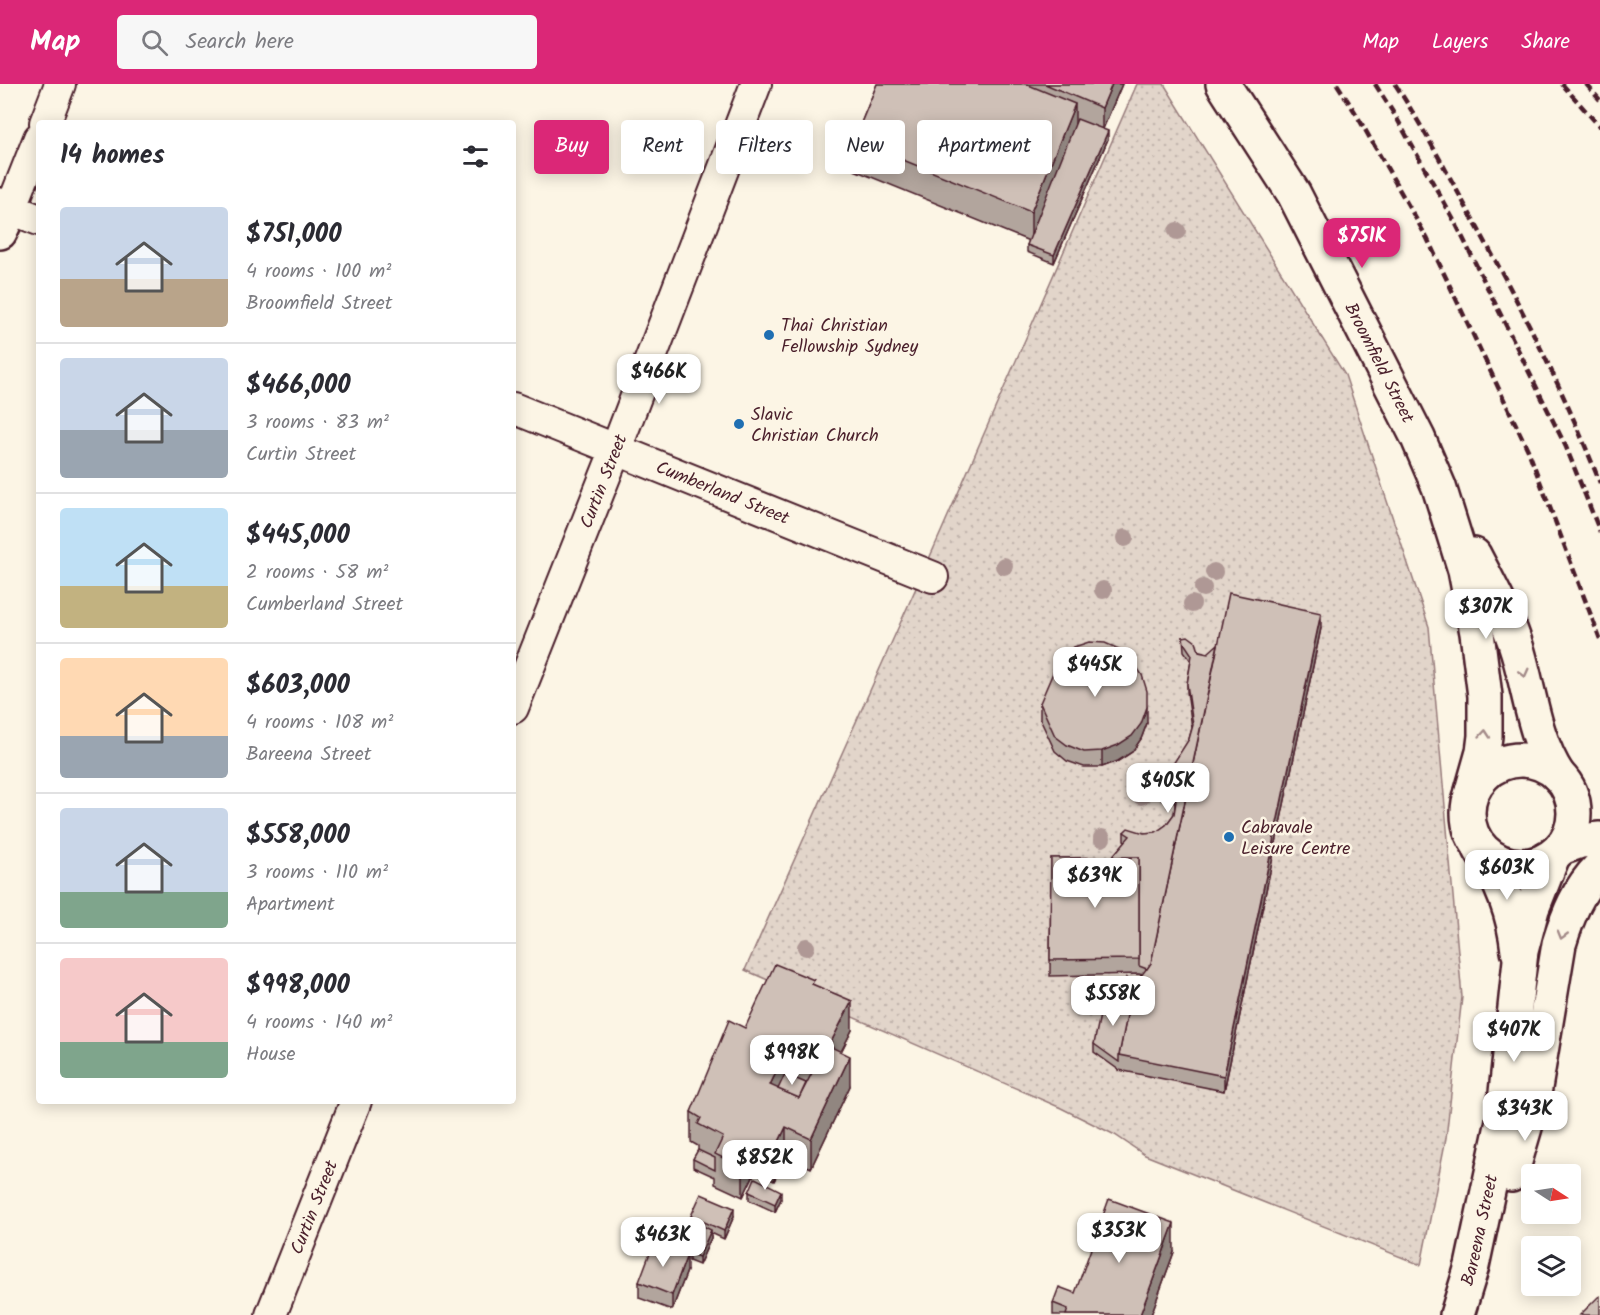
<!DOCTYPE html>
<html lang="en">
<head>
<meta charset="utf-8">
<style>
  :root { --surface:#fff; --page:#f7f7f7; --text:#2b2b33; --muted:#7c7c81; --line:#e1e1e2; --accent:#db2777 }
  body { margin:0; font-family:Kalam,sans-serif; background:var(--page); color:var(--text); height:100vh; display:flex; flex-direction:column; font-size:22px; white-space:nowrap }
  * { box-sizing:border-box; margin:0 }
  p { font-size:20px; color:var(--muted) }
  .icon { flex:none; width:33px; height:33px; fill:none; stroke:currentColor; stroke-width:2; stroke-linecap:round; stroke-linejoin:round }
  .map { position:relative; flex:1; overflow:hidden }
  .side { position:absolute; left:36px; top:36px; width:480px; height:984px; display:flex; flex-direction:column; background:var(--surface); border-radius:6px; box-shadow:0 3px 15px #0003 }
  .side>* { flex:none }
  .top-card { position:absolute; left:534px; top:36px; width:570px; height:54px; display:flex; gap:12px }
  .needle { width:39px; rotate:102deg }
  .controls { position:absolute; left:1521px; top:1080px; display:grid; gap:12px }
  .controls a { display:grid; place-items:center; width:60px; height:60px; border-radius:6px; background:var(--surface); box-shadow:0 3px 15px #0003; font-size:30px }
  .price { position:absolute; translate:-50% -51px; padding:0 14px; border-radius:12px; background:#fff; color:#222; font-size:20px; line-height:39px; filter:drop-shadow(0 2px 3px #0008) }
  .price::after { content:''; position:absolute; left:50%; top:36px; width:18px; height:14px; margin-left:-9px; background:inherit; clip-path:polygon(0 0,100% 0,50% 100%) }
  .price.selected { background:var(--accent); color:#fff }
  ul { padding:0; list-style:none }
  li { display:flex; align-items:center; gap:18px; height:150px; padding:0 24px }
  li+li { border-top:2px solid var(--line) }
  li span { display:grid; place-items:center; flex:none; width:168px; height:120px; border-radius:6px; color:#555 }
  li>.icon { margin-inline-start:auto }
  span .icon { width:72px; height:72px; fill:#fffc; stroke-width:1 }
  li b { font-size:26px }
  h2 { display:flex; justify-content:space-between; align-items:center; height:72px; padding:0 24px; font-size:26px }
  .tag { padding:0 21px; border-radius:6px; background:var(--surface); box-shadow:0 3px 15px #0003; font-size:21px; line-height:54px }
  .tag.selected { background:var(--accent); color:#fff }
  header { display:flex; align-items:center; gap:36px; box-sizing:border-box; height:84px; padding:0 30px; background:var(--accent); color:#fff }
  header strong { font-size:28px }
  nav { display:flex; gap:33px; margin-inline-start:auto; font-size:21px }
  .search { width:420px; height:54px; background:var(--page); display:flex; align-items:center; gap:15px; box-sizing:border-box; padding:0 21px; border-radius:6px; color:var(--muted); font-size:22px }
  .map>svg:first-child { display:block }
  .park { fill:url(#park-dots); stroke:#967a7a; stroke-width:1.5 }
  .lines { fill:none; stroke-linecap:round; stroke-linejoin:round }
  .street-casing { stroke:#4a1f2b; stroke-width:34 }
  .secondary-casing { stroke:#4a1f2b; stroke-width:38 }
  .street { stroke:#fcf5e5; stroke-width:30 }
  .secondary { stroke:#fcf5e5; stroke-width:33 }
  .rail { stroke:#4a1f2b; stroke-width:4.5; stroke-dasharray:9 4.5; stroke-linecap:butt }
  .tree { fill:#af9895 }
  .wall { fill:#b2a59d; stroke:#4a1f2b; stroke-width:1.5 }
  .shaded-wall { fill:#918680; stroke:#4a1f2b; stroke-width:1.5 }
  .building { fill:#cfc0b7; stroke:#4a1f2b; stroke-width:1.5; fill-rule:evenodd }
  .oneway { stroke:#a38a88 }
  .poi-dot { fill:#1f6fb2; stroke:#fcf5e5; stroke-width:2 }
  .labels { text-anchor:middle; stroke-width:5; stroke-linejoin:round; paint-order:stroke }
  .poi-label { font-size:18px; fill:#4a1f2b; stroke:#fcf5e5; text-anchor:start }
  .street-label { font-size:18px; fill:#4a1f2b; stroke:#fcf5e5 }
</style>
</head>
<body>
<header>
<strong>Map</strong>
<div class="search"><svg class="icon" aria-label="search" viewBox="0 0 24 24"><circle cx="10" cy="10" r="6"/><path d="M15 15l6 6"/></svg>Search here</div>
<nav><a>Map</a><a>Layers</a><a>Share</a></nav>
</header>
<div class="map">
<svg width="1600" height="1231" viewBox="0 0 1600 1231">
  <defs>
    <pattern id="park-dots" width="8" height="8" patternUnits="userSpaceOnUse" patternTransform="scale(1.5)"><rect width="8" height="8" fill="#e2d5ca"/><path d="M2 2h.1M6 6h.1" fill="none" stroke="#c3b6ae" stroke-width="1.8" stroke-linecap="round"/></pattern>
  </defs>
  <rect width="100%" height="100%" fill="#fcf5e5"/>
  <filter id="ink" filterUnits="userSpaceOnUse"><feTurbulence type="fractalNoise" baseFrequency=".0167" numOctaves="2"/><feDisplacementMap in="SourceGraphic" scale="12" xChannelSelector="R" yChannelSelector="G"/><feConvolveMatrix kernelMatrix="1 2 1 2 8 2 1 2 1" color-interpolation-filters="sRGB"/></filter>
  <g filter="url(#ink)">
    <polygon class="park" points="1137,0 1164,0 1345,291 1429,543 1462,913 1446,1054 1421,1181 1145,1071 1115,1051 1061,1024 745,886 941,448"/>
    <g class="lines">
      <g class="street-casing">
        <g id="street">
          <polyline points="45,39 60,0"/>
          <polyline points="39,54 11,125 39,136"/>
          <path id="s1" d="M513 324 933 493"/>
          <path id="s2" d="M513 624 616 365 756 0"/>
          <path id="s3" d="M271 1231 356 1017"/>
        </g>
      </g>
      <g class="secondary-casing">
        <g id="secondary">
          <path id="s4" d="M1223 0 1294 110 1418 354 1439 403 1465 486 1477 549 1485 612V652L1483 668 1472 707"/>
          <polyline points="0,121 11,125 0,148"/>
          <path d="M1474 471C1490 502 1508 534 1518 568 1530 609 1534 654 1558 691"/>
          <circle cx="1521" cy="729" r="53"/>
          <polyline points="1561,764 1581,757 1600,755"/>
          <path d="M1480 765C1501 796 1514 829 1518 867"/>
          <path d="M1511 1091 1533 1016 1559 860C1568 831 1578 805 1600 783"/>
          <path id="s5" d="M1457 1231 1472 1182 1503 1037 1521 867 1532 825 1553 772"/>
        </g>
      </g>
      <use href="#street" class="street"/>
      <use href="#secondary" class="secondary"/>
      <g class="rail">
        <polyline points="1337,0 1355,28 1427,154 1528,366 1600,555"/>
        <polyline points="1375,0 1396,33 1456,140 1566,363 1600,448"/>
        <path d="M1395 0C1421 40 1443 81 1466 123 1516 212 1563 304 1600 399"/>
        <polyline points="1562,0 1600,43"/>
        <polyline points="1586,0 1600,16"/>
      </g>
    </g>
    <g class="tree">
      <circle cx="1177" cy="147" r="9"/>
      <circle cx="1125" cy="454" r="9"/>
      <circle cx="1004" cy="482" r="9"/>
      <circle cx="1214" cy="488" r="9"/>
      <circle cx="1203" cy="504" r="9"/>
      <circle cx="1103" cy="506" r="9"/>
      <circle cx="1192" cy="520" r="9"/>
      <circle cx="1141" cy="712" r="9"/>
      <circle cx="1102" cy="754" r="9"/>
      <circle cx="806" cy="863" r="9"/>
    </g>
    <g class="wall">
      <polygon points="877,0 1122,0 1103,45 1108,55 1054,179 1027,168 1027,161 1029,157 854,86 854,56"/>
      <polygon points="1321,544 1224,1007 1119,986 1094,968 1094,960 1119,930 1142,891 1139,890 1050,892 1051,774 1111,774 1126,757 1124,756 1124,748 1144,749 1156,748 1166,741 1174,730 1175,721 1171,701 1171,694 1189,655 1192,644 1187,608 1187,600 1191,577 1184,567 1183,553 1199,567 1208,569"/>
      <polygon points="1040,619 1147,639 1141,655 1132,668 1118,677 1102,683 1084,683 1067,677 1055,667 1040,635"/>
      <polygon points="814,901 852,946 841,968 850,1002 811,1084 786,1072 774,1097 755,1088 743,1113 715,1100 715,1093 693,1083 693,1075 698,1066 698,1062 691,1058 691,1028 745,944"/>
      <polygon points="749,1108 781,1115 775,1128 749,1116"/>
      <polygon points="691,1132 734,1132 724,1155 711,1149 711,1154 699,1181 689,1177 689,1169 700,1144 691,1140"/>
      <polygon points="1174,1168 1151,1231 1053,1231 1053,1219 1075,1209"/>
      <polygon points="687,1187 672,1226 639,1214 639,1198"/>
    </g>
    <g class="shaded-wall">
      <polygon points="1112,0 1122,0 1102,47 1102,24"/>
      <polygon points="1075,20 1075,49 1031,157 1031,128"/>
      <polygon points="1108,47 1108,55 1054,179 1054,171"/>
      <polygon points="1321,529 1321,544 1224,1007 1224,992"/>
      <polygon points="1147,623 1147,639 1141,655 1132,668 1118,677 1102,683 1102,667"/>
      <polygon points="852,917 852,946 829,991 829,962"/>
      <polygon points="788,964 788,993 773,1024 770,1001"/>
      <polygon points="850,972 850,1002 811,1084 811,1055"/>
      <polygon points="786,1043 786,1072 774,1097 774,1068"/>
      <polygon points="755,1059 755,1088 743,1113 743,1084"/>
      <polygon points="781,1107 781,1115 775,1128 775,1120"/>
      <polygon points="734,1124 734,1132 724,1155 724,1147"/>
      <polygon points="1174,1139 1174,1168 1151,1231 1140,1231"/>
      <polygon points="711,1146 711,1154 699,1181 699,1173"/>
      <polygon points="687,1171 687,1187 672,1226 672,1211"/>
    </g>
    <g class="building">
      <polygon points="877,0 1026,0 1075,20 1031,128 854,56"/>
      <polygon points="1045,0 1112,0 1102,24"/>
      <polygon points="1077,35 1108,47 1054,171 1027,161"/>
      <polygon points="1229,509 1321,529 1224,992 1119,971 1133,902 1151,879"/>
      <polygon points="1188,552 1196,558 1199,567 1208,569 1218,560 1151,879 1147,885 1139,882 1139,773 1111,774 1130,752 1124,748 1128,744 1144,749 1156,748 1166,741 1174,730 1176,717 1171,694 1173,680 1189,655 1193,641 1187,600 1192,571 1184,559 1183,553"/>
      <polygon points="1089,558 1105,559 1121,566 1133,577 1142,591 1147,607 1147,623 1141,640 1132,652 1118,661 1102,667 1084,668 1067,661 1055,652 1040,619 1061,570 1074,563"/>
      <polygon points="1139,773 1139,875 1050,876 1051,774"/>
      <path d="M775 880 814 896 812 900 852 917 829 962 850 972 811 1055 786 1043 774 1068 755 1059 743 1084 715 1070 723 1053 698 1040 701 1034 691 1028 729 936 745 944ZM788 964 818 977 799 1014 770 1001Z"/>
      <polygon points="1126,894 1132,907 1119,971 1119,978 1094,960 1101,926 1119,930"/>
      <polygon points="785,990 806,999 799,1014 778,1005"/>
      <polygon points="698,1066 715,1074 715,1086 693,1075"/>
      <polygon points="755,1094 781,1107 775,1120 749,1108"/>
      <polygon points="701,1110 734,1124 724,1147 691,1132"/>
      <polygon points="1109,1115 1174,1139 1140,1231 1066,1231 1068,1225 1053,1219 1059,1203 1075,1209"/>
      <polygon points="701,1141 711,1146 699,1173 689,1169"/>
      <polygon points="654,1158 687,1171 672,1211 639,1198"/>
      <polygon points="1600,1212 1600,1231 1580,1231 1598,1213"/>
    </g>
    <defs><path id="oneway-chevron" d="M-2-3.5L2.5 0L-2 3.5" fill="none" stroke-width="1.6" stroke-linecap="round" stroke-linejoin="round" transform="scale(1.5)"/></defs>
    <g class="oneway">
      <use href="#oneway-chevron" transform="translate(1524 589) rotate(76)"/>
      <use href="#oneway-chevron" transform="translate(1485 650) rotate(-85)"/>
      <use href="#oneway-chevron" transform="translate(1562 851) rotate(106)"/>
    </g>
  </g>
  <g class="poi-dot">
    <circle cx="769" cy="251" r="6"/>
    <circle cx="739" cy="340" r="6"/>
    <circle cx="1229" cy="753" r="6"/>
  </g>
  <g class="labels">
    <g class="poi-label">
      <text x="781" y="247">Thai Christian<tspan x="781" dy="21">Fellowship Sydney</tspan></text>
      <text x="751" y="336">Slavic<tspan x="751" dy="21">Christian Church</tspan></text>
      <text x="1241" y="749">Cabravale<tspan x="1241" dy="21">Leisure Centre</tspan></text>
    </g>
    <g class="street-label">
      <text dy="6" stroke="none"><textPath href="#s4" startOffset="320">Broomfield Street</textPath></text>
      <text dy="6" stroke="none"><textPath href="#s2" startOffset="244">Curtin Street</textPath></text>
      <text dy="6" stroke="none"><textPath href="#s1" startOffset="226">Cumberland Street</textPath></text>
      <text dy="6" stroke="none"><textPath href="#s3" startOffset="116">Curtin Street</textPath></text>
      <text dy="6" stroke="none"><textPath href="#s5" startOffset="88">Bareena Street</textPath></text>
    </g>
  </g>
</svg>
<div class="controls">
<a><svg class="needle" viewBox="-14 -14 28 28"><path d="M0-13l5 13h-10z" fill="#e53935"/><path d="M0 13l5-13h-10z" fill="#7c7c81"/></svg></a>
<a><svg class="icon" aria-label="layers" viewBox="0 0 24 24"><path d="M12 4l9 5-9 5-9-5zM3 14l9 5 9-5"/></svg></a>
</div>
<b class="price selected" style="left:1362px;top:185px">$751K</b>
<b class="price" style="left:659px;top:321px">$466K</b>
<b class="price" style="left:1486px;top:556px">$307K</b>
<b class="price" style="left:1095px;top:614px">$445K</b>
<b class="price" style="left:1168px;top:730px">$405K</b>
<b class="price" style="left:1507px;top:817px">$603K</b>
<b class="price" style="left:1095px;top:825px">$639K</b>
<b class="price" style="left:1113px;top:943px">$558K</b>
<b class="price" style="left:1514px;top:979px">$407K</b>
<b class="price" style="left:792px;top:1002px">$998K</b>
<b class="price" style="left:1525px;top:1058px">$343K</b>
<b class="price" style="left:765px;top:1107px">$852K</b>
<b class="price" style="left:1119px;top:1180px">$353K</b>
<b class="price" style="left:663px;top:1184px">$463K</b>
<div class="top-card">
<a class="tag selected">Buy</a>
<a class="tag">Rent</a>
<a class="tag">Filters</a>
<a class="tag">New</a>
<a class="tag">Apartment</a>
</div>
<section class="side">
<h2>14 homes<svg class="icon" aria-label="filters" viewBox="0 0 24 24"><path d="M4 7h16M4 17h16"/><circle cx="9" cy="7" r="2"/><circle cx="15" cy="17" r="2"/></svg></h2>
<ul>
<li><span style="background:linear-gradient(#c9d6e8 60%,#b9a48a 0)"><svg class="icon" aria-label="home" viewBox="0 0 24 24"><path d="M3 11l9-7 9 7M6 9v11h12V9"/></svg></span><div><b>$751,000</b><p>4 rooms · 100 m²</p><p>Broomfield Street</p></div></li>
<li><span style="background:linear-gradient(#c9d6e8 60%,#9aa5b1 0)"><svg class="icon" aria-label="home" viewBox="0 0 24 24"><path d="M3 11l9-7 9 7M6 9v11h12V9"/></svg></span><div><b>$466,000</b><p>3 rooms · 83 m²</p><p>Curtin Street</p></div></li>
<li><span style="background:linear-gradient(#bfe0f5 65%,#c2b280 0)"><svg class="icon" aria-label="home" viewBox="0 0 24 24"><path d="M3 11l9-7 9 7M6 9v11h12V9"/></svg></span><div><b>$445,000</b><p>2 rooms · 58 m²</p><p>Cumberland Street</p></div></li>
<li><span style="background:linear-gradient(#ffd9b3 65%,#9aa5b1 0)"><svg class="icon" aria-label="home" viewBox="0 0 24 24"><path d="M3 11l9-7 9 7M6 9v11h12V9"/></svg></span><div><b>$603,000</b><p>4 rooms · 108 m²</p><p>Bareena Street</p></div></li>
<li><span style="background:linear-gradient(#c9d6e8 70%,#7fa58c 0)"><svg class="icon" aria-label="home" viewBox="0 0 24 24"><path d="M3 11l9-7 9 7M6 9v11h12V9"/></svg></span><div><b>$558,000</b><p>3 rooms · 110 m²</p><p>Apartment</p></div></li>
<li><span style="background:linear-gradient(#f6c9c9 70%,#7fa58c 0)"><svg class="icon" aria-label="home" viewBox="0 0 24 24"><path d="M3 11l9-7 9 7M6 9v11h12V9"/></svg></span><div><b>$998,000</b><p>4 rooms · 140 m²</p><p>House</p></div></li>
</ul>
</section>
</div>
</body>
</html>
